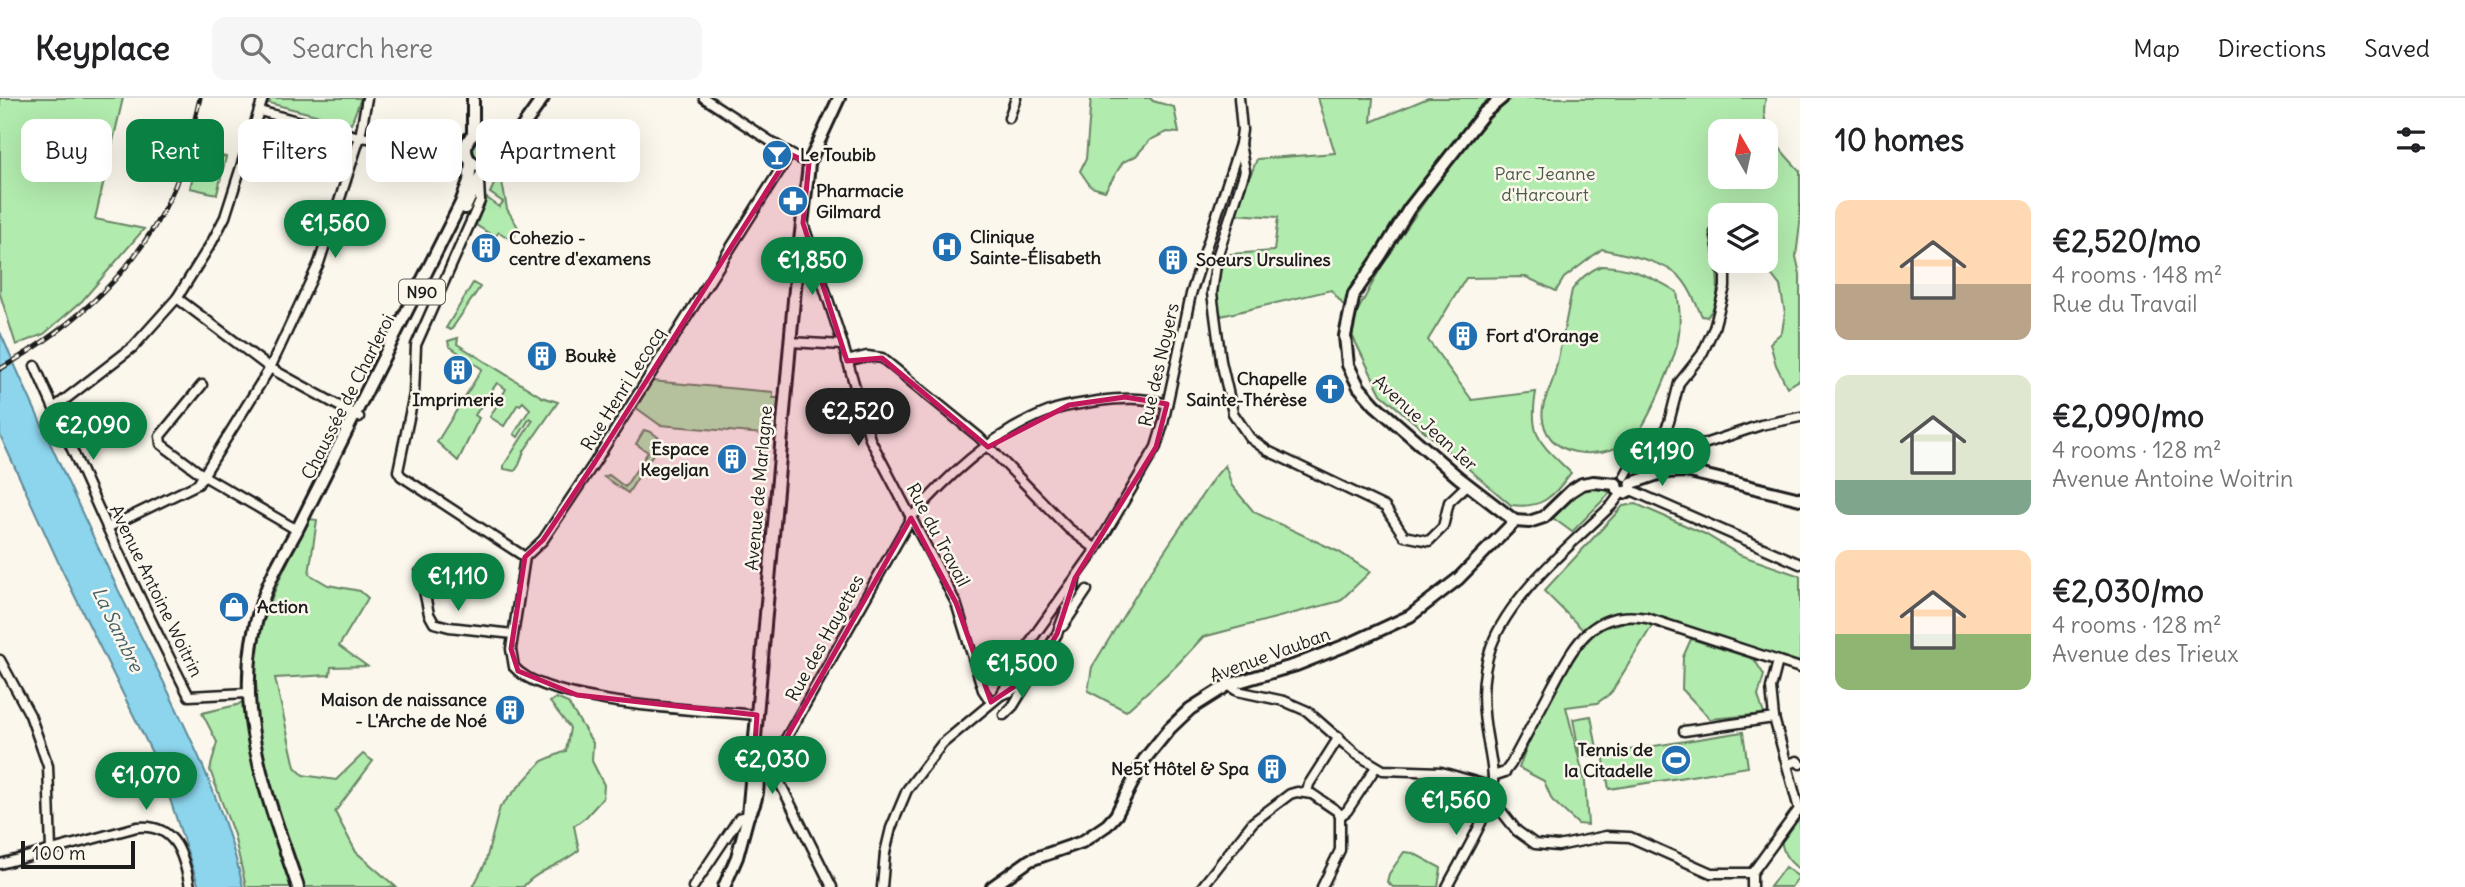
<!DOCTYPE html>
<html lang="en">
<head>
<meta charset="utf-8">
<style>
  :root { --surface:#fff; --page:#f6f6f6; --text:#202124; --muted:#757577; --line:#e0e0e0; --accent:#0b8043 }
  body { margin:0; font-family:Delius,sans-serif; background:var(--page); color:var(--text); height:100vh; display:flex; flex-direction:column; font-size:26px; white-space:nowrap }
  * { box-sizing:border-box; margin:0 }
  p { font-size:23px; color:var(--muted) }
  .icon { flex:none; width:38px; height:38px; fill:none; stroke:currentColor; stroke-width:2; stroke-linecap:round; stroke-linejoin:round }
  .map { position:relative; flex:1; overflow:hidden }
  .side { display:flex; flex-direction:column; background:var(--surface); width:665px }
  .side>* { flex:none }
  .hud { position:absolute; left:21px; top:21px; width:665px; height:63px; display:flex; gap:14px }
  .needle { width:46px; rotate:351deg }
  .fabs { position:absolute; left:1708px; top:21px; display:grid; gap:14px }
  .fabs a { display:grid; place-items:center; width:70px; height:70px; border-radius:14px; background:var(--surface); box-shadow:0 7px 28px #0002; font-size:35px }
  .scale { position:absolute; left:21px; bottom:18px; width:114px; box-sizing:border-box; padding-left:7px; border:4px solid #1c1c1c; border-top:0; font-size:19px; line-height:24px; white-space:nowrap; color:#1c1c1c; -webkit-text-stroke:5px #fbf7ec; paint-order:stroke }
  .price { position:absolute; translate:-50% -60px; padding:0 16px; border-radius:24px; background:var(--accent); color:#fff; font-size:23px; line-height:46px; filter:drop-shadow(0 2px 4px #0008) }
  .price::after { content:''; position:absolute; left:50%; top:42px; width:21px; height:16px; margin-left:-10px; background:inherit; clip-path:polygon(0 0,100% 0,50% 100%) }
  .price.on { background:#222; color:#fff }
  ul { padding:0; list-style:none }
  li { display:flex; align-items:center; gap:21px; height:175px; padding:0 35px }
  li span { display:grid; place-items:center; flex:none; width:196px; height:140px; border-radius:14px; color:#555 }
  li>.icon { margin-inline-start:auto }
  span .icon { width:84px; height:84px; fill:#fffc; stroke-width:1 }
  li b { font-size:30px }
  h2 { display:flex; justify-content:space-between; align-items:center; height:84px; padding:0 35px; font-size:30px }
  .tag { padding:0 24px; border-radius:14px; background:var(--surface); box-shadow:0 7px 28px #0002; font-size:24px; line-height:63px }
  .tag.on { background:var(--accent); color:#fff }
  header { display:flex; align-items:center; gap:42px; box-sizing:border-box; height:98px; padding:0 35px; background:var(--surface); border-bottom:2px solid var(--line) }
  header strong { font-size:33px }
  nav { display:flex; gap:38px; margin-inline-start:auto; font-size:24px }
  .search { width:490px; height:63px; background:var(--page); display:flex; align-items:center; gap:18px; box-sizing:border-box; padding:0 24px; border-radius:14px; color:var(--muted); font-size:26px }
  main { display:flex; flex:1; min-height:0 }
  .map>svg:first-child { display:block }
  .green { fill:#b2ebae; stroke:#678465; stroke-width:2; fill-rule:evenodd }
  .water { fill:#8cd5ed; stroke:#5f8b99; stroke-width:2 }
  .lines { fill:none; stroke-linecap:round; stroke-linejoin:round }
  .minor-casing { stroke:#1c1c1c; stroke-width:13 }
  .major-casing { stroke:#1c1c1c; stroke-width:16 }
  .minor { stroke:#fbf7ec; stroke-width:8 }
  .major { stroke:#fbf7ec; stroke-width:10 }
  .rail-casing { stroke:#1c1c1c; stroke-width:5 }
  .rail { stroke:#fbf7ec; stroke-width:2.5; stroke-dasharray:8; stroke-linecap:butt }
  .marked { fill:#c2185b; fill-opacity:0.2; stroke:#c2185b; stroke-width:5; stroke-linejoin:round }
  .labels { text-anchor:middle; stroke-width:5; stroke-linejoin:round; paint-order:stroke }
  .shield { fill:#fbf7ec; stroke:#5f5e5a; stroke-width:2 }
  .shield-label { font-size:16px; font-weight:bold; fill:#1c1c1c }
  .poi-label { font-size:18px; font-weight:bold; fill:#1c1c1c; stroke:#fbf7ec; text-anchor:start }
  .park-label { font-size:18px; fill:#495a48; stroke:#fbf7ec }
  .street-label { font-size:18px; fill:#1c1c1c; stroke:#fbf7ec }
  .water-label { font-size:19px; font-style:italic; fill:#435d65; stroke:#fbf7ec }
</style>
</head>
<body>
<header>
<strong>Keyplace</strong>
<div class="search"><svg class="icon" aria-label="search" viewBox="0 0 24 24"><circle cx="10" cy="10" r="6"/><path d="M15 15l6 6"/></svg>Search here</div>
<nav><a>Map</a><a>Directions</a><a>Saved</a></nav>
</header>
<main>
<div class="map">
<svg width="1800" height="789" viewBox="0 0 1800 789">
  <rect width="100%" height="100%" fill="#fbf7ec"/>
  <filter id="ink" filterUnits="userSpaceOnUse"><feTurbulence type="fractalNoise" baseFrequency=".0143" numOctaves="2"/><feDisplacementMap in="SourceGraphic" scale="14" xChannelSelector="R" yChannelSelector="G"/><feConvolveMatrix kernelMatrix="1 2 1 2 8 2 1 2 1" color-interpolation-filters="sRGB"/></filter>
  <g filter="url(#ink)">
    <g class="green">
      <polygon points="0,0 123,0 95,121 144,131 82,203 44,236 16,247 0,196"/>
      <polygon points="270,0 361,0 351,26 269,5"/>
      <polygon points="1091,0 1150,0 1153,3 1174,9 1179,35 1167,34 1150,42 1136,58 1123,64 1105,93 1091,89 1080,73 1086,61"/>
      <polygon points="1318,0 1373,0 1371,24 1428,0 1490,0 1483,6 1448,58 1404,112 1345,209 1331,192 1221,218 1213,185 1230,156 1274,153 1278,119 1235,116 1257,61 1335,55"/>
      <path d="M1510 0H1766C1757 29 1781 53 1800 73V125L1796 159 1800 176V282L1787 289 1776 267 1770 245 1782 234 1785 215 1780 188 1764 167 1766 117H1752L1747 110 1732 117H1720V123L1712 127 1709 134C1714 158 1727 199 1707 219L1702 218C1695 205 1691 190 1680 179 1662 162 1626 157 1602 151L1564 180 1556 193 1526 179 1466 180 1428 242 1472 302 1536 294C1528 340 1541 345 1571 375 1552 399 1543 411 1511 407L1381 296 1352 237 1357 214 1387 158 1448 70 1503 4ZM1720 33H1766V79H1720Z"/>
      <circle cx="484" cy="52" r="12"/>
      <polygon points="199,53 226,59 217,96 190,90"/>
      <polygon points="500,73 507,111 518,129 513,143 499,134 495,139 476,127 487,100 499,109 503,104 490,95"/>
      <path d="M1601 168C1628 168 1655 180 1677 194 1680 210 1681 226 1678 242 1675 261 1648 326 1634 339 1609 362 1549 364 1543 322 1540 308 1549 294 1553 281 1561 252 1566 221 1572 192 1580 180 1589 173 1601 168Z"/>
      <polygon points="473,185 480,189 451,232 446,230"/>
      <polygon points="458,240 457,246 542,299 558,304 524,353 519,367 515,373 504,371 504,367 533,322 530,320 518,339 514,336 530,311 523,304 520,307 518,306 504,328 490,319 506,291 497,285 475,317 479,320 458,363 437,344 482,271 449,248 448,243"/>
      <polygon points="651,283 773,294 773,300 779,300 775,337 660,327 635,309"/>
      <polygon points="644,332 651,334 662,342 628,395 604,379 609,377 625,389 648,354 636,346"/>
      <polygon points="1225,367 1232,388 1254,414 1339,454 1370,474 1340,503 1203,539 1176,568 1126,613 1088,593 1092,569 1147,479 1213,381"/>
      <polygon points="1590,387 1600,389 1610,395 1572,434 1553,420 1580,390"/>
      <polygon points="1636,406 1705,436 1740,457 1800,478 1800,565 1639,514 1611,516 1595,522 1583,532 1544,493 1623,408"/>
      <path d="M310 421 317 422 309 476 328 487 360 493 368 500 339 548 367 568 331 569 330 577 275 580 295 669 303 677 336 682 363 656 373 663 335 714 356 754 396 789H246L234 737 210 672 217 644 202 615 237 607 257 595C256 584 254 573 255 562 261 515 287 462 310 421Z"/>
      <path d="M1634 524 1653 526 1611 595 1597 605 1566 609 1585 684 1588 727 1578 726 1552 702 1544 683 1519 670C1530 637 1572 547 1602 531 1612 526 1623 525 1634 524Z"/>
      <polygon points="1691,541 1754,561 1764,577 1758,598 1764,616 1710,621 1682,591 1683,559"/>
      <path d="M556 600 568 605 593 645 592 663 604 687 603 700 586 719 574 728 579 752C562 767 537 772 523 789H473L485 766 500 709 542 663 566 653 570 630 550 604Z"/>
      <polygon points="1591,618 1598,656 1580,659 1573,621"/>
      <polygon points="1743,634 1748,669 1609,691 1603,656"/>
      <path d="M1800 716V772C1787 762 1782 755 1781 739Z"/>
      <polygon points="1404,754 1413,755 1441,770 1438,789 1393,789 1387,784 1389,776"/>
      <polygon points="1785,769 1799,779 1791,789 1770,789"/>
    </g>
    <path class="water" d="M0 234C42 328 84 422 129 514 173 604 221 691 243 789H199L160 671 61 470 0 337Z"/>
    <g class="lines">
      <g class="minor-casing">
        <g id="minor">
          <polyline points="704,0 790,56 809,65"/>
          <polyline points="259,13 360,39 466,52"/>
          <polyline points="1009,20 1016,0"/>
          <polyline points="1240,46 1245,73 1217,159 1212,195 1221,263 1233,315 1250,340 1268,353 1385,409 1404,438 1429,443 1443,429 1449,404 1467,387"/>
          <polyline points="479,84 480,103 416,247 414,296 398,373 401,378 525,459"/>
          <polyline points="803,125 843,247 870,341 956,505 983,592 991,604"/>
          <polyline points="1720,131 1716,134 1720,160"/>
          <polyline points="177,200 270,270 359,319"/>
          <polyline points="790,244 843,247"/>
          <polyline points="847,263 867,258 882,260 979,339 1068,430 1096,451"/>
          <path d="M35 268C84 379 133 490 189 598L247 595"/>
          <polyline points="202,287 160,338 161,346 204,378 297,432"/>
          <polyline points="54,310 133,249 177,200 212,144 225,119 263,0"/>
          <polyline points="1642,359 1677,355 1761,327 1800,319"/>
          <polyline points="1625,378 1632,365 1658,347 1669,324 1679,285 1702,256 1714,230 1725,189 1725,178 1721,163"/>
          <polyline points="1631,392 1800,466"/>
          <polyline points="107,430 198,386 270,270 319,165 360,39 367,0"/>
          <polyline points="420,474 429,516 434,525 449,529 513,536"/>
          <polyline points="1063,528 1087,492"/>
          <polyline points="0,562 30,617 48,668 51,752"/>
          <polyline points="1228,587 1237,593 1284,603 1307,613 1356,656 1383,672 1441,674 1493,689"/>
          <polyline points="1001,597 1010,594 1030,578"/>
          <path d="M757 617C705 612 546 607 514 569L511 551 525 459 543 442 595 364 790 56"/>
          <polyline points="1004,617 1013,608 1057,536 1074,491 1075,482"/>
          <polyline points="1684,633 1774,620"/>
          <polyline points="1788,666 1797,663 1800,666"/>
          <path d="M771 667 911 420C948 377 996 333 1050 313 1066 307 1082 306 1098 303 1121 300 1143 299 1167 306"/>
          <polyline points="771,667 832,789"/>
          <path d="M1493 678 1505 674 1511 666C1525 640 1538 615 1552 589 1574 548 1591 510 1647 520L1800 570"/>
          <polyline points="1307,694 1309,686 1339,639"/>
          <polyline points="1491,700 1517,733 1535,746 1558,748 1606,738 1630,739 1711,775 1752,775"/>
          <polyline points="1340,718 1347,713 1376,669"/>
          <path d="M0 766 137 729C176 725 184 758 190 789"/>
          <polyline points="693,789 739,720 748,718"/>
          <polyline points="882,789 885,755 891,730 907,692 942,646 1001,597 1034,538 1096,451 1156,349 1163,326 1191,196 1240,46 1242,32 1239,0"/>
          <polyline points="1202,789 1253,724 1290,696 1297,694 1312,696 1337,713 1340,718 1340,752 1322,789"/>
          <path d="M1447 789C1460 763 1491 715 1493 687 1494 673 1490 658 1488 644 1482 612 1480 581 1491 549 1510 496 1572 446 1612 407L1621 395"/>
          <polyline points="1752,789 1752,775 1799,711 1774,620 1771,590 1778,563"/>
        </g>
      </g>
      <g class="major-casing">
        <g id="major">
          <polyline points="1502,0 1484,15 1409,111 1381,157 1354,196 1345,238 1348,267 1359,289 1375,307 1458,379 1515,423 1529,424 1544,419 1571,393 1582,386 1593,384 1616,386"/>
          <circle cx="484" cy="51" r="18"/>
          <polyline points="473,37 473,0"/>
          <polyline points="502,52 511,45 543,0"/>
          <polyline points="465,110 485,69"/>
          <polyline points="1632,385 1664,374 1686,373 1800,401"/>
          <polyline points="1616,386 1617,392 1624,395 1630,392 1632,385"/>
          <polyline points="748,718 797,168 808,76 809,65 839,0"/>
          <path d="M298 789C266 694 228 604 262 504 270 478 284 456 297 432L461 105 469 83 471 64"/>
          <path d="M724 789 737 759 748 718C758 704 759 684 757 667"/>
          <polyline points="992,789 1030,762 1082,744 1107,727 1116,717 1144,662 1170,630 1190,611 1228,587 1296,567 1354,544 1410,518 1458,481 1515,423"/>
        </g>
      </g>
      <use href="#minor" class="minor"/>
      <use href="#major" class="major"/>
      <g class="rail-casing">
        <path id="rail" d="M0 271C76 227 140 171 175 88 186 60 193 29 200 0"/>
      </g>
      <use href="#rail" class="rail"/>
    </g>
  </g>
  <path class="marked" d="M790 56 809 65 803 125 847 263 882 260 988 349 1069 307 1125 299 1167 306 1156 349 1075 480 1057 536 1033 576 991 604 956 505 911 420 771 667 757 668 754 658 757 617 577 597 518 573 511 551 525 459 543 442 595 364Z"/>
  <defs>
    <g id="bar-disc" transform="scale(1.575)"><circle r="9.5" fill="#1f6fb2" stroke="#fbf7ec"/><path d="M-6-5H6L.8 .8V4.5H3.5V6h-7V4.5H-.8V.8Z" fill="#fff"/></g>
    <g id="pharmacy-disc" transform="scale(1.575)"><circle r="9.5" fill="#1f6fb2" stroke="#fbf7ec"/><path d="M-2-6h4v4h4v4h-4v4h-4v-4h-4v-4h4Z" fill="#fff"/></g>
    <g id="hospital-disc" transform="scale(1.575)"><circle r="9.5" fill="#1f6fb2" stroke="#fbf7ec"/><path d="M-5-5h3v3.5h4V-5h3V5h-3V1.5h-4V5h-3Z" fill="#fff"/></g>
    <g id="building-disc" transform="scale(1.575)"><circle r="9.5" fill="#1f6fb2" stroke="#fbf7ec"/><path d="M-4-6H4V6H1V3H-1V6H-4ZM-2.5-4.3h1.7v1.8h-1.7ZM.8-4.3h1.7v1.8H.8ZM-2.5-1h1.7V.8h-1.7ZM.8-1h1.7V.8H.8Z" fill="#fff"/></g>
    <g id="church-disc" transform="scale(1.575)"><circle r="9.5" fill="#1f6fb2" stroke="#fbf7ec"/><path d="M-1.2-6h2.4v3.5h3.3v2.4h-3.3V6h-2.4V-.1h-3.3v-2.4h3.3Z" fill="#fff"/></g>
    <g id="shop-disc" transform="scale(1.575)"><circle r="9.5" fill="#1f6fb2" stroke="#fbf7ec"/><path d="M-5-2.5h2.3a2.7 3.5 0 0 1 5.4 0H5L5.5 6h-11ZM-1.5-2.5h3a1.5 2.3 0 0 0-3 0Z" fill="#fff"/></g>
    <g id="stadium-disc" transform="scale(1.575)"><circle r="9.5" fill="#1f6fb2" stroke="#fbf7ec"/><path d="M0-5a6.5 5 0 1 0 0 10a6.5 5 0 1 0 0-10ZM-3.5-1.8h7v3.6h-7Z" fill="#fff"/></g>
  </defs>
  <g fill-rule="evenodd">
    <use href="#bar-disc" x="777" y="57"/>
    <use href="#pharmacy-disc" x="793" y="103"/>
    <use href="#hospital-disc" x="947" y="149"/>
    <use href="#building-disc" x="486" y="150"/>
    <use href="#building-disc" x="1173" y="162"/>
    <use href="#building-disc" x="1463" y="238"/>
    <use href="#building-disc" x="542" y="258"/>
    <use href="#building-disc" x="458" y="272"/>
    <use href="#church-disc" x="1330" y="291"/>
    <use href="#building-disc" x="732" y="361"/>
    <use href="#shop-disc" x="234" y="509"/>
    <use href="#building-disc" x="510" y="612"/>
    <use href="#stadium-disc" x="1676" y="662"/>
    <use href="#building-disc" x="1272" y="671"/>
  </g>
  <g class="labels">
    <rect class="shield" x="399" y="181.5" width="46" height="25" rx="5"/>
    <g class="shield-label">
      <text x="422" y="200">N90</text>
    </g>
    <g class="poi-label">
      <text x="800" y="63">Le Toubib</text>
      <text x="816" y="99">Pharmacie<tspan x="816" dy="21">Gilmard</tspan></text>
      <text x="970" y="145">Clinique<tspan x="970" dy="21">Sainte-Élisabeth</tspan></text>
      <text x="509" y="146">Cohezio -<tspan x="509" dy="21">centre d'examens</tspan></text>
      <text x="1196" y="168">Soeurs Ursulines</text>
      <text x="1486" y="244">Fort d'Orange</text>
      <text x="565" y="264">Boukè</text>
      <text x="1307" y="287" text-anchor="end">Chapelle<tspan x="1307" dy="21">Sainte-Thérèse</tspan></text>
      <text x="458" y="308" text-anchor="middle">Imprimerie</text>
      <text x="709" y="357" text-anchor="end">Espace<tspan x="709" dy="21">Kegeljan</tspan></text>
      <text x="257" y="515">Action</text>
      <text x="487" y="608" text-anchor="end">Maison de naissance<tspan x="487" dy="21">- L'Arche de Noé</tspan></text>
      <text x="1653" y="658" text-anchor="end">Tennis de<tspan x="1653" dy="21">la Citadelle</tspan></text>
      <text x="1249" y="677" text-anchor="end">Ne5t Hôtel &amp; Spa</text>
    </g>
    <g class="park-label">
      <text x="1545" y="82">Parc Jeanne<tspan x="1545" dy="21">d'Harcourt</tspan></text>
    </g>
    <g class="street-label">
      <text transform="translate(1159 267) rotate(-77)" y="6">Rue des Noyers</text>
      <text transform="translate(623 291) rotate(-58)" y="6">Rue Henri Lecocq</text>
      <text transform="translate(348 299) rotate(-63)" y="6">Chaussée de Charleroi</text>
      <text transform="translate(1425 325) rotate(42)" y="6">Avenue Jean Ier</text>
      <text transform="translate(759 390) rotate(-85)" y="6">Avenue de Marlagne</text>
      <text transform="translate(938 437) rotate(62)" y="6">Rue du Travail</text>
      <text transform="translate(156 493) rotate(64)" y="6">Avenue Antoine Woitrin</text>
      <text transform="translate(825 540) rotate(-61)" y="6">Rue des Hayettes</text>
      <text transform="translate(1270 557) rotate(-20)" y="6">Avenue Vauban</text>
    </g>
    <g class="water-label">
      <text transform="translate(118 531) rotate(64)" y="7">La Sambre</text>
    </g>
  </g>
</svg>
<div class="fabs">
<a><svg class="needle" viewBox="-14 -14 28 28"><path d="M0-13l5 13h-10z" fill="#e53935"/><path d="M0 13l5-13h-10z" fill="#757577"/></svg></a>
<a><svg class="icon" aria-label="layers" viewBox="0 0 24 24"><path d="M12 4l9 5-9 5-9-5zM3 14l9 5 9-5"/></svg></a>
</div>
<div class="scale">100 m</div>
<b class="price" style="left:335px;top:162px">€1,560</b>
<b class="price" style="left:812px;top:199px">€1,850</b>
<b class="price on" style="left:858px;top:350px">€2,520</b>
<b class="price" style="left:93px;top:364px">€2,090</b>
<b class="price" style="left:1662px;top:390px">€1,190</b>
<b class="price" style="left:458px;top:515px">€1,110</b>
<b class="price" style="left:1022px;top:602px">€1,500</b>
<b class="price" style="left:772px;top:698px">€2,030</b>
<b class="price" style="left:146px;top:714px">€1,070</b>
<b class="price" style="left:1456px;top:739px">€1,560</b>
<div class="hud">
<a class="tag">Buy</a>
<a class="tag on">Rent</a>
<a class="tag">Filters</a>
<a class="tag">New</a>
<a class="tag">Apartment</a>
</div>
</div>
<section class="side">
<h2>10 homes<svg class="icon" aria-label="filters" viewBox="0 0 24 24"><path d="M4 7h16M4 17h16"/><circle cx="9" cy="7" r="2"/><circle cx="15" cy="17" r="2"/></svg></h2>
<ul>
<li><span style="background:linear-gradient(#ffd9b3 60%,#b9a48a 0)"><svg class="icon" aria-label="home" viewBox="0 0 24 24"><path d="M3 11l9-7 9 7M6 9v11h12V9"/></svg></span><div><b>€2,520/mo</b><p>4 rooms · 148 m²</p><p>Rue du Travail</p></div></li>
<li><span style="background:linear-gradient(#dfe7d0 75%,#7fa58c 0)"><svg class="icon" aria-label="home" viewBox="0 0 24 24"><path d="M3 11l9-7 9 7M6 9v11h12V9"/></svg></span><div><b>€2,090/mo</b><p>4 rooms · 128 m²</p><p>Avenue Antoine Woitrin</p></div></li>
<li><span style="background:linear-gradient(#ffd9b3 60%,#8fb573 0)"><svg class="icon" aria-label="home" viewBox="0 0 24 24"><path d="M3 11l9-7 9 7M6 9v11h12V9"/></svg></span><div><b>€2,030/mo</b><p>4 rooms · 128 m²</p><p>Avenue des Trieux</p></div></li>
</ul>
</section>
</main>
</body>
</html>
